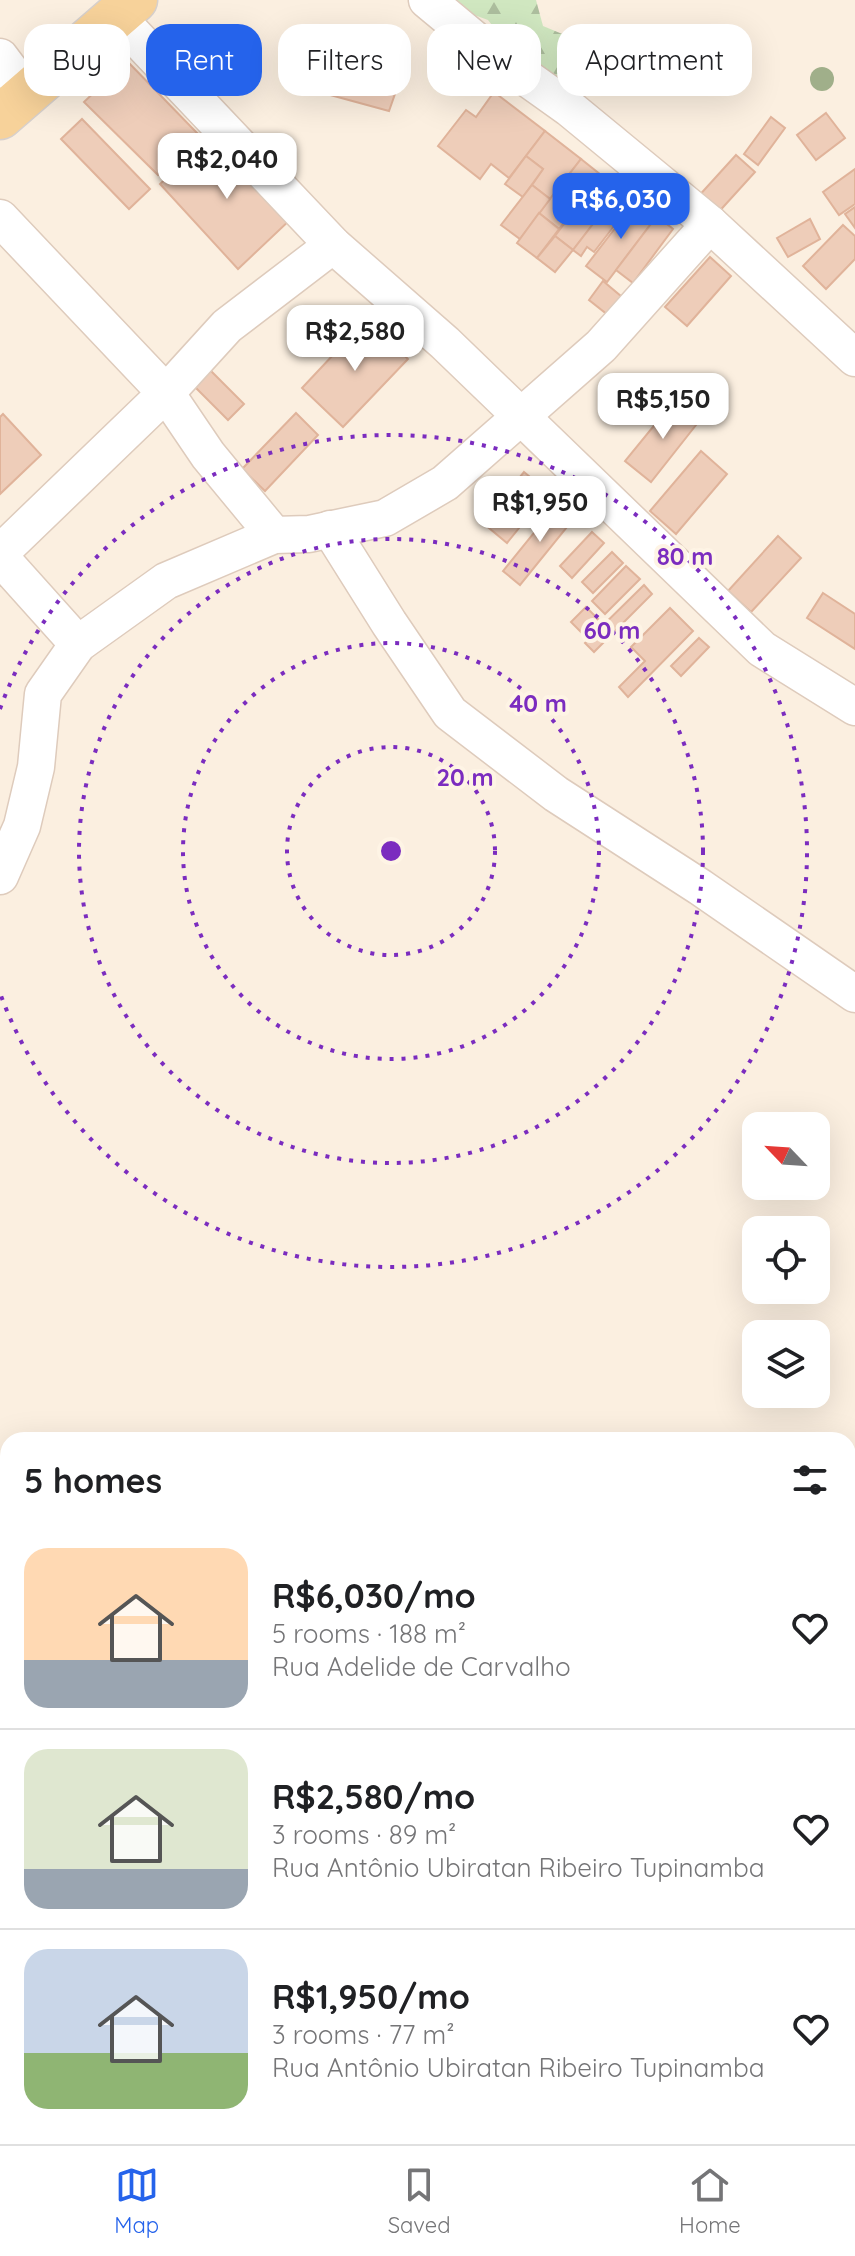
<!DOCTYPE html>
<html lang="en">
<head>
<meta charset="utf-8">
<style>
  :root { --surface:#fff; --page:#f2f2f2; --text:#202124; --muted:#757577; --line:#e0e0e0; --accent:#2563eb }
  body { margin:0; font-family:Quicksand,sans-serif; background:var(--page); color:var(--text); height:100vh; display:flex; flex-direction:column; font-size:30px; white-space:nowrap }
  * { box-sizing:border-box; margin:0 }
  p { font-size:26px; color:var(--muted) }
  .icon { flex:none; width:44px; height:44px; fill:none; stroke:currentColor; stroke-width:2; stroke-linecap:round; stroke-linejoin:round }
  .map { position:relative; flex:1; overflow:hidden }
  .details { position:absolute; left:0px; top:1432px; width:856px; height:712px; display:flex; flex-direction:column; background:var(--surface); border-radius:24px 24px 0 0; box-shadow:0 8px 32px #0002 }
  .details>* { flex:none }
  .guide { position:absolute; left:24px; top:24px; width:808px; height:72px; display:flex; gap:16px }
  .needle { width:52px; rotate:295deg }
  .tools { position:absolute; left:742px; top:1112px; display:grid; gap:16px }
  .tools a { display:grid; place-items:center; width:88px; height:88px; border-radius:16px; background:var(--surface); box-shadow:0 8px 32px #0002; font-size:40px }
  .price { position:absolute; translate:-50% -68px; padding:0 18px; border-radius:16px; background:#fff; color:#222; font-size:26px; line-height:52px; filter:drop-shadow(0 2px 4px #0008) }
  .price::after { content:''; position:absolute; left:50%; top:48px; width:24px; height:18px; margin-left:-12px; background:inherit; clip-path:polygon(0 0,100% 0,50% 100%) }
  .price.current { background:var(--accent); color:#fff }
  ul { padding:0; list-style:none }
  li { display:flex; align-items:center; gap:24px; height:200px; padding:0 24px }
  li+li { border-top:2px solid var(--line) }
  li span { display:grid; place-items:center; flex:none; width:224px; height:160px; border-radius:24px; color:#555 }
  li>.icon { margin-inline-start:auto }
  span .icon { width:96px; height:96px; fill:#fffc; stroke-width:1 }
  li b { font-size:34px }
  h2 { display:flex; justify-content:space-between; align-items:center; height:96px; padding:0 24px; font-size:34px }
  .tag { padding:0 28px; border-radius:24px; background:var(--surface); box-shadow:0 8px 32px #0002; font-size:28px; line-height:72px }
  .tag.current { background:var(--accent); color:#fff }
  .menu { display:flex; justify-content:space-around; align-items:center; height:112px; border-top:2px solid var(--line); background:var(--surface); font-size:22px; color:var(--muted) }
  .menu a { display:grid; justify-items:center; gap:4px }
  .menu .current { color:var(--accent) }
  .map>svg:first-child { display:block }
  .forest { fill:url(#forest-firs) }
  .building { fill:#eecdb9; stroke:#e0b39a; stroke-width:2 }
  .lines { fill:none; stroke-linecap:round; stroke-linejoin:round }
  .minor-casing { stroke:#decbbc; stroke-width:39 }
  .major-casing { stroke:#d7d0cc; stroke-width:47 }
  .minor { stroke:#fff; stroke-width:36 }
  .major { stroke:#f7d29a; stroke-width:44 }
  .tree { fill:#a0af8a }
  .ring { fill:none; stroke:#7b2cbf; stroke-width:4; stroke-dasharray:4 8 }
  .centre { fill:#7b2cbf; stroke:#fef4e5; stroke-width:4 }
  .ring-label { font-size:24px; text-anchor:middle; font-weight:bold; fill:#7b2cbf; stroke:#fef4e5; stroke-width:8; stroke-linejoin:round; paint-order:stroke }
</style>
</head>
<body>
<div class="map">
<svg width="855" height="2144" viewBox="0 0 855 2144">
  <defs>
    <pattern id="forest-firs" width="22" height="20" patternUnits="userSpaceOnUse" patternTransform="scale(2)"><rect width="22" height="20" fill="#d0e7c0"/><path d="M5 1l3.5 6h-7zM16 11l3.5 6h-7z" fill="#adbe9e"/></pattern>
  </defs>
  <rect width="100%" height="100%" fill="#fbefe0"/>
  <polygon class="forest" points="447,0 536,0 543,26 572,38 590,49 576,78 562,91 506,43 488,20 455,8"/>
  <g class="building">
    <polygon points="332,59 403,71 389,111 323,93"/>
    <polygon points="127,61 199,135 158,175 84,102"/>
    <polygon points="494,92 545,131 509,178 491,164 480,179 438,146 466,110 476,117"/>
    <polygon points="826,113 845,138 816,160 797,135"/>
    <polygon points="771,117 785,128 758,165 744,154"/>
    <polygon points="82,119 150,189 129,209 61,139"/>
    <polygon points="545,131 581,159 550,199 532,185 543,169 526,156"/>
    <polygon points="215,133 293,217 238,269 160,184"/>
    <polygon points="736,155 755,172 715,216 696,199"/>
    <polygon points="526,156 543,169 523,197 505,184"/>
    <polygon points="581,159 601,175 559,229 539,213"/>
    <polygon points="855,169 855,204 839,215 823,192"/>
    <polygon points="601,175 620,189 573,250 555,236"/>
    <polygon points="532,185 550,199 520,239 501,225"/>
    <polygon points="620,189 634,200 594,252 587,247 581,256 573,250"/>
    <polygon points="636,201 657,216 607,282 586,266"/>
    <polygon points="855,207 855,228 845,214"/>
    <polygon points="539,213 559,229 537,258 517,243"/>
    <polygon points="657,216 673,229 633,283 616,270"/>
    <polygon points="810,219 820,239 788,257 777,238"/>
    <polygon points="843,225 855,236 855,259 826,289 803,266"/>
    <polygon points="555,236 573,250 555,272 537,258"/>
    <polygon points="710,257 731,276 687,326 665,307"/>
    <polygon points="603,281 622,297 608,315 589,300"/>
    <polygon points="366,320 408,359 343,427 302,388"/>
    <polygon points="205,365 244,404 228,420 189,381"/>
    <polygon points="675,400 700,420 651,482 625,461"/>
    <polygon points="296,413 318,435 265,491 242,469"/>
    <polygon points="3,414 41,455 0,494 0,417"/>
    <polygon points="701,451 727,474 676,534 650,511"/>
    <polygon points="524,472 548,492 507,543 483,523"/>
    <polygon points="559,502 576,516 520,585 503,571"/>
    <polygon points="592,532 604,543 572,578 560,566"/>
    <polygon points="778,536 801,558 751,612 728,591"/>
    <polygon points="612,552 623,563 593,593 582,582"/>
    <polygon points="626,566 640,579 605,614 592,601"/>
    <polygon points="644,585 652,594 594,652 585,643"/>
    <polygon points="823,593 855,614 855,649 807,618"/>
    <polygon points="586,607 598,619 583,634 571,622"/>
    <polygon points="670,608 693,631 628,697 619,687 645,661 631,647"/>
    <polygon points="699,638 709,647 681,676 671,666"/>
  </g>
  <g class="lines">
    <g class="minor-casing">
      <g id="minor">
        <polyline points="427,0 486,49 569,108 710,224 855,358"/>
        <polyline points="117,17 333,245 445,343 762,649 855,707"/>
        <polyline points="0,57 27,93"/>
        <polyline points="0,218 166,393 208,455 274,535"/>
        <polyline points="330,529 389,623 450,713 556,794 700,887 855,994"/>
        <polyline points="0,553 166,393 227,326 333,245"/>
        <polyline points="0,557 78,644"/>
        <polyline points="0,876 22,826 36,767 43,694 78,644 166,581 274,535 309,534 385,518 445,483 601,346 710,224"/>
        <polyline points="0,1900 8,1903"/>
        <polyline points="677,2136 701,2144"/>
      </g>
    </g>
    <g class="major-casing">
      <polyline id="major" points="0,117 135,0"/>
    </g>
    <use href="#minor" class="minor"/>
    <use href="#major" class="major"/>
  </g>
  <circle class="tree" cx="822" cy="79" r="12"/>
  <g class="ring">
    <circle cx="391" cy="851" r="104"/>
    <circle cx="391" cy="851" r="208"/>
    <circle cx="391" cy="851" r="312"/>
    <path d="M0 709A416 416 0 1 1 0 993"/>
  </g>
  <circle cx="391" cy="851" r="12" class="centre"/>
  <g class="ring-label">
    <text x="685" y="565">80 m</text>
    <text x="612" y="639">60 m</text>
    <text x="538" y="712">40 m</text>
    <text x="465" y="786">20 m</text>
  </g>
</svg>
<div class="tools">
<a><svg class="needle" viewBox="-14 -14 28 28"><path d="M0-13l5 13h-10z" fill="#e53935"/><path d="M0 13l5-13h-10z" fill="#757577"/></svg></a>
<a><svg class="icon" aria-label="locate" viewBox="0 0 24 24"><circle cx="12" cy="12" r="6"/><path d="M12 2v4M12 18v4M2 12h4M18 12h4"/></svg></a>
<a><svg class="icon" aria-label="layers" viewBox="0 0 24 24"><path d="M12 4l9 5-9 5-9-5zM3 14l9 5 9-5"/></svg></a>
</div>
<b class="price" style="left:227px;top:201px">R$2,040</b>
<b class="price current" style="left:621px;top:241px">R$6,030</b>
<b class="price" style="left:355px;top:373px">R$2,580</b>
<b class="price" style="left:663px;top:441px">R$5,150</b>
<b class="price" style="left:540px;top:544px">R$1,950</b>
<div class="guide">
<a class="tag">Buy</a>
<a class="tag current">Rent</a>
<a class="tag">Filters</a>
<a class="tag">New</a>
<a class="tag">Apartment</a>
</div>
<section class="details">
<h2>5 homes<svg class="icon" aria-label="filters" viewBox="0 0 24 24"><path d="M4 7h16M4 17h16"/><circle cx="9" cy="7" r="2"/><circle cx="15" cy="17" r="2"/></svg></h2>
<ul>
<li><span style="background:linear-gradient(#ffd9b3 70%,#9aa5b1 0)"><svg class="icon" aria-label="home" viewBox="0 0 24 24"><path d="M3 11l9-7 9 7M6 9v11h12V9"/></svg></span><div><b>R$6,030/mo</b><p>5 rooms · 188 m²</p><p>Rua Adelide de Carvalho</p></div><svg class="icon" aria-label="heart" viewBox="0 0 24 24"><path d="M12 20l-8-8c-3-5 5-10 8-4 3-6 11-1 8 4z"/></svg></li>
<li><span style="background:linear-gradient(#dfe7d0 75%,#9aa5b1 0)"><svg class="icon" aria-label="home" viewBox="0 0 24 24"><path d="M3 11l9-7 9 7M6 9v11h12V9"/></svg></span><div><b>R$2,580/mo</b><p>3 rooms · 89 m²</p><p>Rua Antônio Ubiratan Ribeiro Tupinamba</p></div><svg class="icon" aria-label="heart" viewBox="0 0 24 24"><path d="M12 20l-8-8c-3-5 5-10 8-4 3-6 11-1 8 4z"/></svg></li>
<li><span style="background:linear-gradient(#c9d6e8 65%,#8fb573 0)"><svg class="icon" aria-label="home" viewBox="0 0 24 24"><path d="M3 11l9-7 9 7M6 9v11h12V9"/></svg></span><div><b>R$1,950/mo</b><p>3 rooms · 77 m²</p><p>Rua Antônio Ubiratan Ribeiro Tupinamba</p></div><svg class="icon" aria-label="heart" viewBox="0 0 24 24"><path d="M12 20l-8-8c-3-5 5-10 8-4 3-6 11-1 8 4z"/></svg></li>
</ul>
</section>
</div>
<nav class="menu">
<a class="current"><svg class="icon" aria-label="map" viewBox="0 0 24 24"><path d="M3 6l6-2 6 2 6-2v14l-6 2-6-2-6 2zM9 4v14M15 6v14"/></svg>Map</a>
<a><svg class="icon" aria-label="saved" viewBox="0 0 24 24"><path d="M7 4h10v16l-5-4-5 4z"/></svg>Saved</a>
<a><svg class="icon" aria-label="home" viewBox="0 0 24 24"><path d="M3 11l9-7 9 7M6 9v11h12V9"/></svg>Home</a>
</nav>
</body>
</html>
